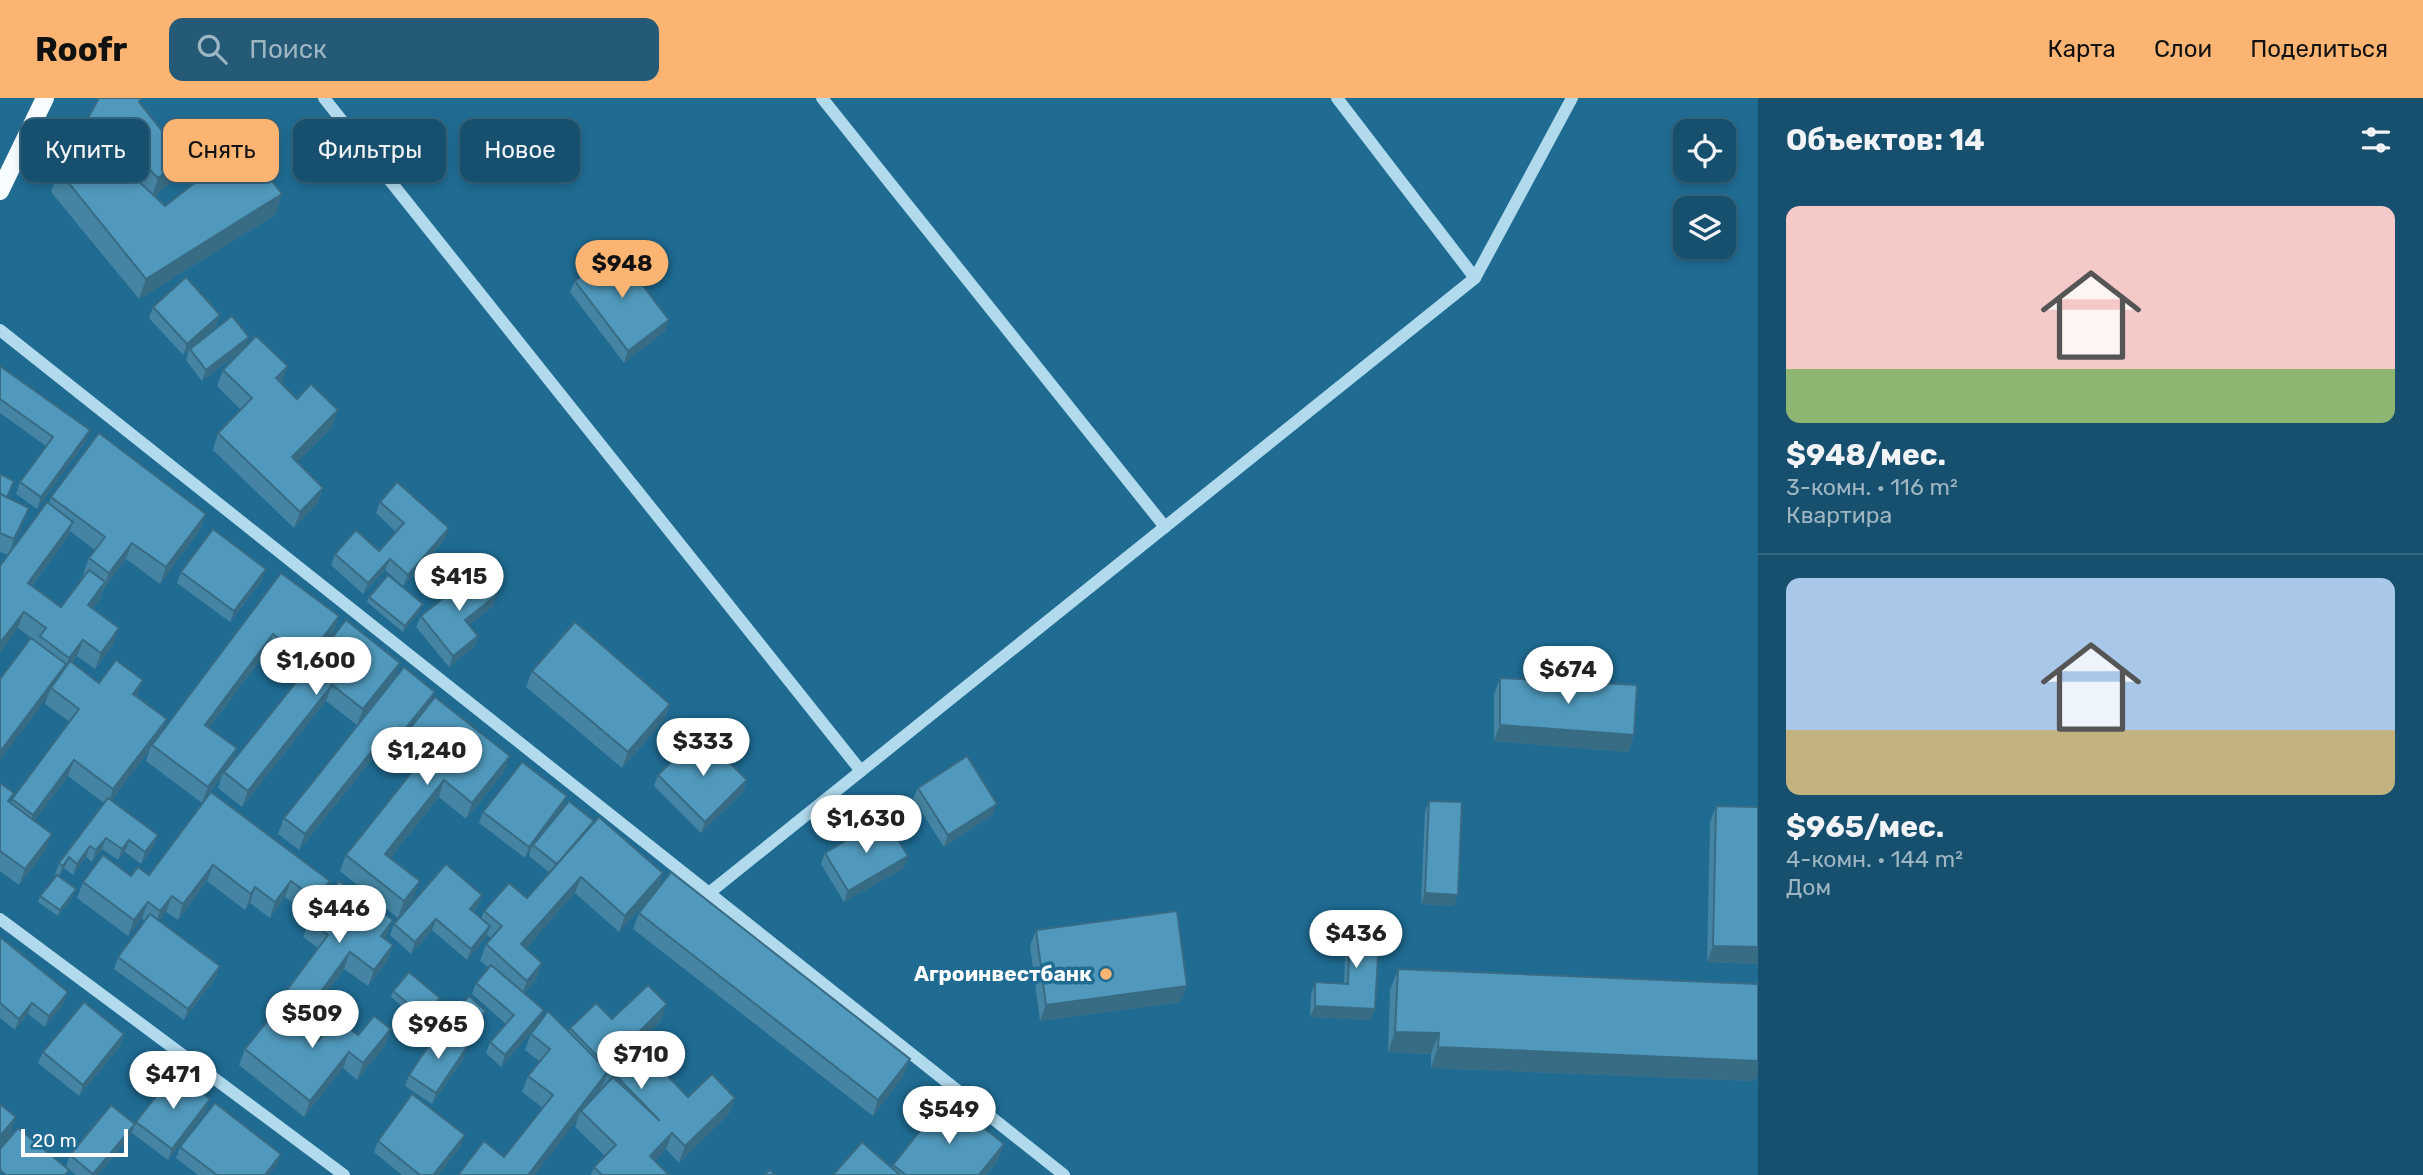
<!DOCTYPE html>
<html lang="ru">
<head>
<meta charset="utf-8">
<style>
  :root { --surface:#17506e; --page:#245a76; --text:#f1f3f6; --muted:#9eb5c2; --line:#366781; --accent:#fbb471 }
  body { margin:0; font-family:Rubik,sans-serif; background:var(--page); color:var(--text); height:100vh; display:flex; flex-direction:column; font-size:26px; white-space:nowrap }
  * { box-sizing:border-box; margin:0 }
  p { font-size:23px; color:var(--muted) }
  .icon { flex:none; width:38px; height:38px; fill:none; stroke:currentColor; stroke-width:2; stroke-linecap:round; stroke-linejoin:round }
  .map { position:relative; flex:1; overflow:hidden }
  .panel { display:flex; flex-direction:column; background:var(--surface); width:665px }
  .panel>* { flex:none }
  .banner { position:absolute; left:21px; top:21px; width:665px; height:63px; display:flex; gap:14px }
  .controls { position:absolute; left:1673px; top:21px; display:grid; gap:14px }
  .controls a { display:grid; place-items:center; width:63px; height:63px; border-radius:14px; background:var(--surface); box-shadow:0 4px 10px #0003,0 0 0 2px var(--line); font-size:35px }
  .scale { position:absolute; left:21px; bottom:18px; width:107px; box-sizing:border-box; padding-left:7px; border:4px solid #fff; border-top:0; font-size:19px; line-height:24px; white-space:nowrap; color:#fff; -webkit-text-stroke:5px #1f6b92; paint-order:stroke }
  .price { position:absolute; translate:-50% -60px; padding:0 16px; border-radius:24px; background:#fff; color:#222; font-size:23px; line-height:46px; filter:drop-shadow(0 2px 4px #0008) }
  .price::after { content:''; position:absolute; left:50%; top:42px; width:21px; height:16px; margin-left:-10px; background:inherit; clip-path:polygon(0 0,100% 0,50% 100%) }
  .price.current { background:var(--accent); color:#111 }
  ul { padding:0; list-style:none }
  li { display:grid; align-content:center; gap:14px; height:371px; padding:0 28px }
  li+li { border-top:2px solid var(--line) }
  li span { display:grid; place-items:center; height:217px; border-radius:14px; color:#555 }
  li>.icon { margin-inline-start:auto }
  span .icon { width:126px; height:126px; fill:#fffc; stroke-width:1 }
  li b { font-size:30px }
  h2 { display:flex; justify-content:space-between; align-items:center; height:84px; padding:0 28px; font-size:30px }
  .pill { padding:0 24px; border-radius:14px; background:var(--surface); box-shadow:0 4px 10px #0003,0 0 0 2px var(--line); font-size:24px; line-height:63px }
  .pill.current { background:var(--accent); color:#111 }
  header { display:flex; align-items:center; gap:42px; box-sizing:border-box; height:98px; padding:0 35px; background:var(--accent); color:#111 }
  header strong { font-size:33px }
  nav { display:flex; gap:38px; margin-inline-start:auto; font-size:24px }
  .search { width:490px; height:63px; background:var(--page); display:flex; align-items:center; gap:18px; box-sizing:border-box; padding:0 24px; border-radius:14px; color:var(--muted); font-size:26px }
  main { display:flex; flex:1; min-height:0 }
  .map>svg:first-child { display:block }
  .lines { fill:none; stroke-linecap:round; stroke-linejoin:round }
  .minor { stroke:#b1daed; stroke-width:12 }
  .major { stroke:#f7fcff; stroke-width:18 }
  .wall { fill:#4584a2; fill-rule:evenodd }
  .shaded-wall { fill:#386b84 }
  .building { fill:#5099bc; stroke:#386b84; stroke-width:2 }
  .poi-dot { fill:#fbb471; stroke:#1f6b92; stroke-width:2.5 }
  .labels { text-anchor:middle; stroke-width:7; stroke-linejoin:round; paint-order:stroke }
  .poi-label { font-size:21px; font-weight:bold; fill:#fff; stroke:#1f6b92; text-anchor:end }
</style>
</head>
<body>
<header>
<strong>Roofr</strong>
<div class="search"><svg class="icon" aria-label="search" viewBox="0 0 24 24"><circle cx="10" cy="10" r="6"/><path d="M15 15l6 6"/></svg>Поиск</div>
<nav><a>Карта</a><a>Слои</a><a>Поделиться</a></nav>
</header>
<main>
<div class="map">
<svg width="1758" height="1077" viewBox="0 0 1758 1077">
  <rect width="100%" height="100%" fill="#1f6b92"/>
  <g class="lines">
    <g class="minor">
      <polyline points="324,0 861,673"/>
      <polyline points="822,0 1165,429"/>
      <polyline points="1337,0 1475,180 1572,0"/>
      <polyline points="0,232 1064,1077"/>
      <polyline points="709,795 1475,180"/>
      <polyline points="0,821 344,1077"/>
    </g>
    <polyline class="major" points="0,93 45,0"/>
  </g>
  <g class="wall">
    <polygon points="140,6 176,80 154,98 165,108 282,96 275,117 139,201 51,94 59,73"/>
    <polygon points="575,183 669,222 665,233 624,265 570,194"/>
    <polygon points="153,209 220,217 216,228 193,249 245,250 282,285 281,285 297,301 332,329 297,364 323,390 317,406 294,430 213,352 218,335 241,312 217,288 223,272 244,251 202,283 186,262 189,252 183,257 149,220"/>
    <polygon points="0,268 90,332 86,343 37,411 16,396 20,384 46,348 0,315"/>
    <path d="M0 376 14 383 7 400 23 426 10 454 49 405 51 399 206 416 200 432 160 486 126 461 103 492 100 501 92 510 113 547 95 571 77 558 72 565 99 585 137 598 162 633 281 475 339 518 333 535 302 576 400 565 394 581 357 627 326 603 242 709 218 690 222 678 202 705 146 663 150 651 111 703 154 748 141 766 125 754 118 762 102 751 92 764 86 759 73 777 64 770 59 778 74 797 58 818 38 804 40 798 56 777 55 776 59 765 104 705 68 678 34 723 46 752 19 787 0 773V685L11 705 12 701 70 624 45 606 47 600 37 544 18 530 0 554V468L8 457 0 454ZM70 433 95 452 89 460 83 477 84 478 61 509 32 488 67 440ZM267 553 301 578 232 664 237 650 209 630Z"/>
    <polygon points="380,404 445,441 403,488 385,472 363,496 331,467 335,456 379,453 396,434 376,415"/>
    <polygon points="181,474 262,482 230,524 177,485"/>
    <polygon points="497,497 492,509 469,527 478,538 474,549 449,569 416,529 421,518"/>
    <polygon points="369,499 421,512 403,534 367,504"/>
    <polygon points="404,569 432,603 504,674 466,721 439,699 390,760 414,799 398,820 340,773 346,757 413,673 395,659 399,648 392,657 382,649 299,752 278,736 284,720"/>
    <polygon points="532,573 670,606 664,622 622,670 526,589"/>
    <polygon points="1500,580 1634,637 1628,654 1494,643 1494,596"/>
    <polygon points="658,677 747,682 743,694 701,735 654,688"/>
    <polygon points="918,690 993,717 944,749 913,701"/>
    <polygon points="211,694 324,799 310,818 285,799 270,820 250,805 245,812 207,783 178,822 166,814 159,823 220,868 216,879 184,922 114,871 118,859 145,823 142,820 128,838 77,800 83,784 149,777"/>
    <polygon points="1429,703 1454,808 1421,806 1425,714"/>
    <polygon points="1716,708 1758,866 1707,864 1710,724"/>
    <polygon points="563,709 554,722 594,723 663,775 657,792 619,834 575,795 525,851 542,865 536,882 524,895 540,923 569,934 570,930 612,921 661,923 637,946 688,999 735,1000 729,1016 679,1065 666,1051 655,1063 669,1077 591,1077 594,1069 605,1058 575,1029 577,1022 504,1059 543,1010 522,994 528,978 539,963 525,952 531,936 539,925 501,969 486,955 490,944 506,926 472,896 476,885 489,870 480,863 486,846 491,840 487,837 486,840 467,862 432,832 411,856 390,837 394,826 482,797 478,809 474,814 481,820 484,813 527,800 550,775 529,758 531,751 525,760 479,725 483,714"/>
    <polygon points="825,755 904,770 844,804 821,766"/>
    <polygon points="639,815 910,961 904,977 873,1018 633,831"/>
    <polygon points="1350,820 1371,922 1310,919 1311,896 1315,884 1344,886 1346,831"/>
    <polygon points="393,822 385,841 393,847 387,863 368,888 344,871 301,930 318,943 391,931 385,948 357,982 343,970 304,1019 239,967 245,951 274,915 278,904 318,850 303,839 309,823"/>
    <polygon points="1036,832 1181,904 1040,923 1030,848"/>
    <polygon points="0,839 64,905 45,929 28,916 15,932 0,920"/>
    <polygon points="1398,871 1755,983 1431,970 1431,956 1388,954 1390,892"/>
    <polygon points="393,893 440,900 438,906 422,925 391,899"/>
    <polygon points="484,918 464,942 447,927 449,921"/>
    <polygon points="124,936 120,948 79,998 38,965 43,954"/>
    <polygon points="467,949 463,961 432,1006 405,988 409,977"/>
    <polygon points="206,1013 168,1062 132,1035 136,1024"/>
    <polygon points="135,1026 131,1037 98,1077 76,1077 66,1069 70,1057"/>
    <polygon points="378,1043 461,1048 438,1077 402,1077 374,1054"/>
    <polygon points="1004,1046 998,1062 986,1077 833,1077 892,1070 893,1067"/>
    <polygon points="180,1049 277,1067 269,1077 198,1077 176,1060"/>
  </g>
  <g class="shaded-wall">
    <polygon points="120,42 113,62 107,54"/>
    <polygon points="184,60 176,80 151,101 158,80"/>
    <polygon points="282,96 275,117 139,201 146,181"/>
    <polygon points="220,217 216,228 183,257 187,246"/>
    <polygon points="669,222 665,233 624,265 628,253"/>
    <polygon points="249,239 245,250 202,283 206,272"/>
    <polygon points="288,268 282,285 270,297 276,280"/>
    <polygon points="338,312 332,329 286,376 292,359"/>
    <polygon points="90,332 86,343 37,411 41,399"/>
    <polygon points="323,390 317,406 294,430 300,414"/>
    <polygon points="29,410 23,426 8,458 14,441"/>
    <polygon points="206,416 200,432 160,486 166,469"/>
    <polygon points="73,424 67,440 22,501 28,485"/>
    <polygon points="449,430 445,441 403,488 408,477"/>
    <polygon points="132,445 126,461 103,492 109,475"/>
    <polygon points="390,461 385,472 363,496 368,485"/>
    <polygon points="266,471 262,482 230,524 234,513"/>
    <polygon points="105,484 100,501 83,524 88,507"/>
    <polygon points="497,497 492,509 461,533 465,522"/>
    <polygon points="423,506 421,512 403,534 405,528"/>
    <polygon points="24,514 18,530 0,554 0,545"/>
    <polygon points="339,518 333,535 301,578 306,562"/>
    <polygon points="119,530 113,547 95,571 101,555"/>
    <polygon points="273,536 267,553 199,643 205,627"/>
    <polygon points="478,538 474,549 449,569 453,558"/>
    <polygon points="83,542 77,558 63,576 69,560"/>
    <polygon points="400,565 394,581 357,627 363,611"/>
    <polygon points="66,566 60,582 51,590 47,600 0,662 0,654"/>
    <polygon points="143,582 137,598 133,596"/>
    <polygon points="332,587 326,603 242,709 248,693"/>
    <polygon points="435,594 429,610 401,642 399,648 392,657 397,641"/>
    <polygon points="670,606 664,622 622,670 628,654"/>
    <polygon points="167,621 161,637 152,647 150,651 108,708 113,691"/>
    <polygon points="1500,627 1634,637 1628,654 1494,643"/>
    <polygon points="388,633 382,649 299,752 305,736"/>
    <polygon points="237,650 231,667 224,674 222,678 202,705 208,689"/>
    <polygon points="510,658 504,674 466,721 472,705"/>
    <polygon points="74,662 68,678 27,733 33,717"/>
    <polygon points="444,682 439,699 380,773 385,756"/>
    <polygon points="747,682 743,694 701,735 705,724"/>
    <polygon points="567,698 563,709 534,748 533,747 531,751 525,760 529,749"/>
    <polygon points="997,706 993,717 944,749 948,737"/>
    <polygon points="52,736 46,752 19,787 25,771"/>
    <polygon points="158,737 154,748 141,766 145,754"/>
    <polygon points="106,740 102,751 92,764 96,752"/>
    <polygon points="129,742 125,754 118,762 122,751"/>
    <polygon points="90,748 86,759 73,777 77,766"/>
    <polygon points="908,758 904,770 844,804 848,793"/>
    <polygon points="69,759 64,770 59,779 63,768"/>
    <polygon points="213,767 207,783 178,822 183,806"/>
    <polygon points="663,775 657,792 619,834 625,818"/>
    <polygon points="581,779 575,795 515,863 521,846"/>
    <polygon points="291,783 285,799 270,820 275,804"/>
    <polygon points="330,783 324,799 310,818 315,801"/>
    <polygon points="420,783 414,799 398,820 404,803"/>
    <polygon points="255,789 250,805 245,812 251,796"/>
    <polygon points="76,791 74,797 58,818 60,812"/>
    <polygon points="1425,795 1458,797 1454,808 1421,806"/>
    <polygon points="482,797 478,809 466,822 470,811"/>
    <polygon points="172,798 166,814 154,830 160,813"/>
    <polygon points="148,804 142,820 128,838 134,822"/>
    <polygon points="436,821 432,832 411,856 415,844"/>
    <polygon points="393,822 387,838 375,855 381,838"/>
    <polygon points="490,828 486,840 467,862 471,851"/>
    <polygon points="393,847 387,863 368,888 374,872"/>
    <polygon points="1713,848 1758,849 1758,866 1707,864"/>
    <polygon points="350,854 344,871 295,937 301,921"/>
    <polygon points="542,865 536,882 521,899 527,883"/>
    <polygon points="220,868 216,879 184,922 188,911"/>
    <polygon points="1187,888 1181,904 1040,923 1046,907"/>
    <polygon points="68,894 64,905 45,929 49,918"/>
    <polygon points="440,900 438,906 422,925 424,919"/>
    <polygon points="32,905 28,916 15,932 19,921"/>
    <polygon points="667,906 661,923 626,957 632,941"/>
    <polygon points="1315,908 1375,911 1371,922 1310,919"/>
    <polygon points="544,912 540,924 501,969 505,957"/>
    <polygon points="486,913 484,918 464,942 466,936"/>
    <polygon points="391,931 385,948 357,982 363,965"/>
    <polygon points="1395,934 1439,935 1431,956 1388,954"/>
    <polygon points="124,936 120,948 79,998 83,987"/>
    <polygon points="467,949 463,961 432,1006 436,995"/>
    <polygon points="1438,949 1758,963 1758,975 1755,983 1431,970"/>
    <polygon points="349,954 343,970 304,1019 310,1003"/>
    <polygon points="910,961 904,977 873,1018 878,1002"/>
    <polygon points="608,973 602,990 583,1015 581,1013 577,1022 535,1077 528,1077"/>
    <polygon points="735,1000 729,1016 679,1065 685,1048"/>
    <polygon points="210,1001 206,1013 168,1062 172,1051"/>
    <polygon points="16,1019 9,1040 0,1050 0,1038"/>
    <polygon points="135,1026 131,1037 98,1077 93,1077"/>
    <polygon points="672,1035 666,1051 644,1074 650,1058"/>
    <polygon points="465,1037 461,1048 438,1077 433,1077"/>
    <polygon points="1004,1046 998,1062 986,1077 979,1077"/>
    <polygon points="281,1056 277,1067 269,1077 265,1077"/>
  </g>
  <g class="building">
    <polygon points="99,0 141,0 139,4 184,60 158,80 120,42 107,54 165,108 244,47 282,96 146,181 59,73"/>
    <polygon points="616,152 669,222 628,253 575,183"/>
    <polygon points="186,179 220,217 187,246 153,209"/>
    <polygon points="232,218 249,239 206,272 190,251"/>
    <polygon points="256,238 288,268 276,280 297,301 311,286 338,312 292,359 323,390 300,414 218,335 252,300 223,272"/>
    <polygon points="0,268 90,332 41,399 20,384 53,339 0,301"/>
    <polygon points="99,335 206,416 166,469 132,445 109,475 89,460 105,439 51,399"/>
    <polygon points="0,376 14,383 7,399 0,396"/>
    <polygon points="397,384 449,430 408,477 390,461 368,485 335,456 356,432 379,453 404,425 380,404"/>
    <polygon points="0,396 29,410 14,441 0,435"/>
    <polygon points="47,404 73,424 28,485 61,509 89,472 105,484 88,507 119,530 101,555 83,542 69,560 40,538 46,530 24,514 0,545 0,468"/>
    <polygon points="213,431 266,471 234,513 181,474"/>
    <polygon points="477,473 497,497 465,522 478,538 453,558 421,518"/>
    <polygon points="281,475 339,518 306,562 273,536 205,627 237,650 208,689 152,647"/>
    <polygon points="388,477 423,506 405,528 369,499"/>
    <polygon points="346,522 400,565 363,611 332,587 248,693 224,674"/>
    <polygon points="575,524 670,606 628,654 532,573"/>
    <polygon points="31,540 66,566 0,654 0,581"/>
    <polygon points="116,562 143,582 133,596 167,621 113,691 74,662 33,717 12,701 79,611 51,590 70,563 99,585"/>
    <polygon points="404,569 435,594 397,641 388,633 305,736 284,720"/>
    <polygon points="1500,580 1637,587 1634,637 1500,627"/>
    <polygon points="435,599 510,658 472,705 444,682 385,756 420,783 404,803 346,757 423,660 401,642"/>
    <polygon points="700,636 747,682 705,724 658,677"/>
    <polygon points="967,658 997,706 948,737 918,690"/>
    <polygon points="522,664 567,698 529,749 483,714"/>
    <polygon points="0,685 14,695 8,703 52,736 25,771 0,753"/>
    <polygon points="211,694 330,783 315,801 291,783 275,804 255,789 251,796 213,767 183,806 172,798 160,813 148,804 134,822 83,784 103,757 131,778 138,769 149,777"/>
    <polygon points="108,700 158,737 145,754 129,742 122,751 106,740 96,752 90,748 77,766 69,759 63,768 59,765"/>
    <polygon points="569,703 594,723 557,766 533,747"/>
    <polygon points="1429,703 1462,704 1458,797 1425,795"/>
    <polygon points="1716,708 1758,709 1758,849 1713,848"/>
    <polygon points="599,719 663,775 625,818 581,779 521,846 542,865 527,883 486,846 502,828 484,813 509,785 527,800"/>
    <polygon points="884,720 908,758 848,793 825,755"/>
    <polygon points="446,766 482,797 470,811 490,828 471,851 436,821 415,844 394,826"/>
    <polygon points="671,774 910,961 878,1002 639,815"/>
    <polygon points="57,777 76,791 60,812 40,798"/>
    <polygon points="339,783 393,822 381,838 393,847 374,872 350,854 301,921 278,904 328,837 309,823"/>
    <polygon points="1177,813 1187,888 1046,907 1036,832"/>
    <polygon points="150,816 220,868 188,911 118,859"/>
    <polygon points="1350,820 1380,821 1375,911 1315,908 1315,884 1348,886"/>
    <polygon points="0,839 68,894 49,918 32,905 19,921 0,905"/>
    <polygon points="491,867 544,912 505,957 490,944 514,917 476,885"/>
    <polygon points="1398,871 1758,886 1758,963 1438,949 1439,935 1395,934"/>
    <polygon points="409,874 440,900 424,919 393,893"/>
    <polygon points="648,887 667,906 632,941 688,999 712,976 735,1000 685,1048 672,1035 650,1058 669,1077 602,1077 594,1069 616,1047 581,1013 613,979 660,1023 570,930 596,905 612,921"/>
    <polygon points="469,898 486,913 466,936 449,921"/>
    <polygon points="84,904 124,936 83,987 43,954"/>
    <polygon points="277,911 318,943 336,920 358,937 374,918 391,931 363,965 349,954 310,1003 245,951"/>
    <polygon points="548,913 608,973 528,1077 458,1077 484,1043 504,1059 553,997 528,978 550,951 531,936"/>
    <polygon points="440,931 467,949 436,995 409,977"/>
    <polygon points="175,974 210,1001 172,1051 136,1024"/>
    <polygon points="412,996 465,1037 433,1077 420,1077 378,1043"/>
    <polygon points="946,1000 1004,1046 979,1077 906,1077 893,1067"/>
    <polygon points="215,1005 281,1056 265,1077 217,1077 180,1049"/>
    <polygon points="0,1006 16,1019 0,1038"/>
    <polygon points="111,1007 135,1026 93,1076 70,1057"/>
    <polygon points="18,1030 69,1072 65,1077 6,1077 0,1072 0,1051"/>
    <polygon points="862,1044 900,1077 833,1077"/>
    <polygon points="770,1072 775,1077 764,1077"/>
  </g>
  <circle class="poi-dot" cx="1106" cy="876" r="7"/>
  <g class="labels">
    <g class="poi-label">
      <text x="1092" y="883">Агроинвестбанк</text>
    </g>
  </g>
</svg>
<div class="controls">
<a><svg class="icon" aria-label="locate" viewBox="0 0 24 24"><circle cx="12" cy="12" r="6"/><path d="M12 2v4M12 18v4M2 12h4M18 12h4"/></svg></a>
<a><svg class="icon" aria-label="layers" viewBox="0 0 24 24"><path d="M12 4l9 5-9 5-9-5zM3 14l9 5 9-5"/></svg></a>
</div>
<div class="scale">20 m</div>
<b class="price current" style="left:622px;top:202px">$948</b>
<b class="price" style="left:459px;top:515px">$415</b>
<b class="price" style="left:316px;top:599px">$1,600</b>
<b class="price" style="left:1568px;top:608px">$674</b>
<b class="price" style="left:703px;top:680px">$333</b>
<b class="price" style="left:427px;top:689px">$1,240</b>
<b class="price" style="left:866px;top:757px">$1,630</b>
<b class="price" style="left:339px;top:847px">$446</b>
<b class="price" style="left:1356px;top:872px">$436</b>
<b class="price" style="left:312px;top:952px">$509</b>
<b class="price" style="left:438px;top:963px">$965</b>
<b class="price" style="left:641px;top:993px">$710</b>
<b class="price" style="left:173px;top:1013px">$471</b>
<b class="price" style="left:949px;top:1048px">$549</b>
<div class="banner">
<a class="pill">Купить</a>
<a class="pill current">Снять</a>
<a class="pill">Фильтры</a>
<a class="pill">Новое</a>
</div>
</div>
<section class="panel">
<h2>Объектов: 14<svg class="icon" aria-label="filters" viewBox="0 0 24 24"><path d="M4 7h16M4 17h16"/><circle cx="9" cy="7" r="2"/><circle cx="15" cy="17" r="2"/></svg></h2>
<ul>
<li><span style="background:linear-gradient(#f6c9c9 75%,#8fb573 0)"><svg class="icon" aria-label="home" viewBox="0 0 24 24"><path d="M3 11l9-7 9 7M6 9v11h12V9"/></svg></span><div><b>$948/мес.</b><p>3-комн. · 116 m²</p><p>Квартира</p></div></li>
<li><span style="background:linear-gradient(#a9c7e8 70%,#c2b280 0)"><svg class="icon" aria-label="home" viewBox="0 0 24 24"><path d="M3 11l9-7 9 7M6 9v11h12V9"/></svg></span><div><b>$965/мес.</b><p>4-комн. · 144 m²</p><p>Дом</p></div></li>
</ul>
</section>
</main>
</body>
</html>
